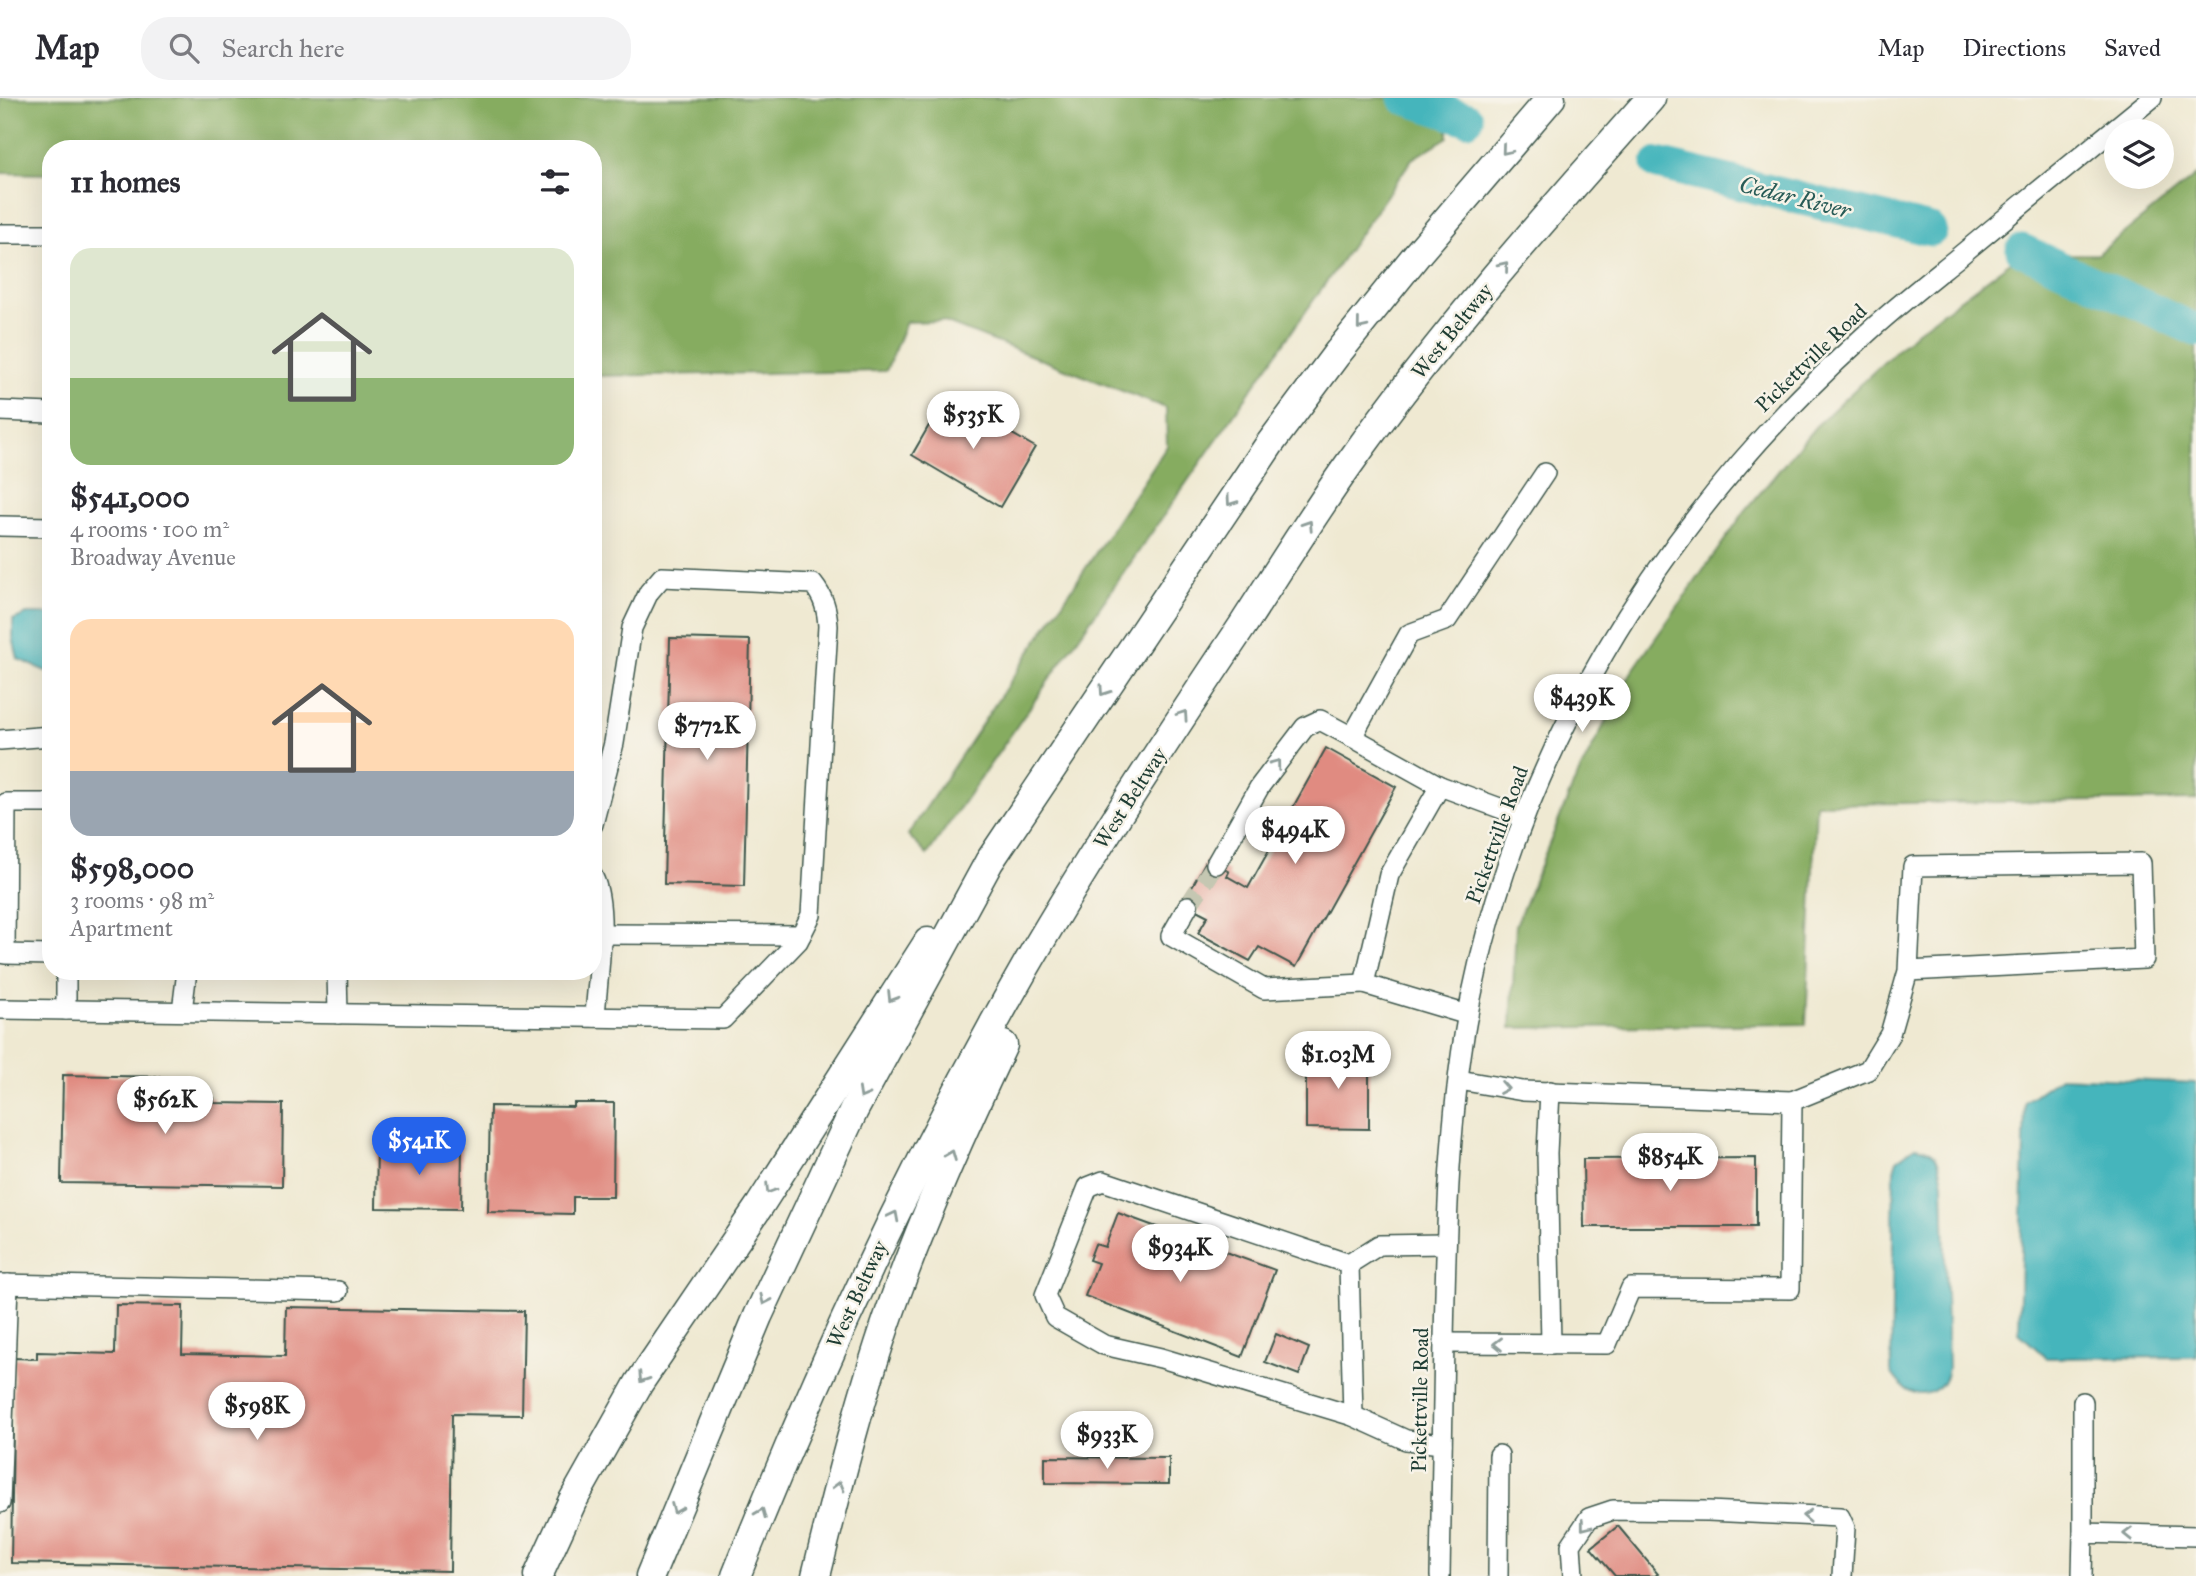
<!DOCTYPE html>
<html lang="en">
<head>
<meta charset="utf-8">
<style>
  :root { --surface:#fff; --page:#f2f2f3; --text:#2b2b33; --muted:#7c7c81; --line:#e1e1e2; --accent:#2563eb }
  body { margin:0; font-family:"IM FELL Great Primer",serif; background:var(--page); color:var(--text); height:100vh; display:flex; flex-direction:column; font-size:26px; white-space:nowrap }
  * { box-sizing:border-box; margin:0 }
  p { font-size:23px; color:var(--muted) }
  .icon { flex:none; width:38px; height:38px; fill:none; stroke:currentColor; stroke-width:2; stroke-linecap:round; stroke-linejoin:round }
  .map { position:relative; flex:1; overflow:hidden }
  .drawer { position:absolute; left:42px; top:42px; width:560px; height:840px; display:flex; flex-direction:column; background:var(--surface); border-radius:28px; box-shadow:0 7px 28px #0002 }
  .drawer>* { flex:none }
  .tools { position:absolute; left:2104px; top:21px; display:grid; gap:14px }
  .tools a { display:grid; place-items:center; width:70px; height:70px; border-radius:50%; background:var(--surface); box-shadow:0 7px 28px #0002; font-size:35px }
  .price { position:absolute; translate:-50% -60px; padding:0 16px; border-radius:24px; background:#fff; color:#222; font-size:23px; line-height:46px; filter:drop-shadow(0 2px 4px #0008) }
  .price::after { content:''; position:absolute; left:50%; top:42px; width:21px; height:16px; margin-left:-10px; background:inherit; clip-path:polygon(0 0,100% 0,50% 100%) }
  .price.selected { background:var(--accent); color:#fff }
  ul { padding:0; list-style:none }
  li { display:grid; align-content:center; gap:14px; height:371px; padding:0 28px }
  li span { display:grid; place-items:center; height:217px; border-radius:21px; color:#555 }
  li>.icon { margin-inline-start:auto }
  span .icon { width:126px; height:126px; fill:#fffc; stroke-width:1 }
  li b { font-size:30px }
  h2 { display:flex; justify-content:space-between; align-items:center; height:84px; padding:0 28px; font-size:30px }
  header { display:flex; align-items:center; gap:42px; box-sizing:border-box; height:98px; padding:0 35px; background:var(--surface); border-bottom:2px solid var(--line) }
  header strong { font-size:33px }
  nav { display:flex; gap:38px; margin-inline-start:auto; font-size:24px }
  .search { width:490px; height:63px; background:var(--page); display:flex; align-items:center; gap:18px; box-sizing:border-box; padding:0 24px; border-radius:28px; color:var(--muted); font-size:26px }
  .map>svg:first-child { display:block }
  .forest { fill:#86ac61; stroke:#52744a; stroke-width:2 }
  .water { fill:#45b5bc; stroke:#327978; stroke-width:2 }
  .lines { fill:none; stroke-linecap:round; stroke-linejoin:round }
  .river { stroke:#45b5bc; stroke-width:33 }
  .building { fill:#e08b81 }
  .minor-tunnel { stroke:#c5c7b2; stroke-width:19; stroke-dasharray:19 10; stroke-linecap:butt }
  .minor-casing { stroke:#3e574c; stroke-width:22 }
  .highway-casing { stroke:#3e574c; stroke-width:31 }
  .minor { stroke:#fff; stroke-width:19 }
  .highway { stroke:#fff; stroke-width:28 }
  .oneway { stroke:#8f9e9a }
  .labels { text-anchor:middle; stroke-width:5; stroke-linejoin:round; paint-order:stroke }
  .street-label { font-size:21px; fill:#1f3d34; stroke:#f7f3e8 }
  .water-label { font-size:23px; font-style:italic; fill:#285b56; stroke:#f7f3e8 }
</style>
</head>
<body>
<header>
<strong>Map</strong>
<div class="search"><svg class="icon" aria-label="search" viewBox="0 0 24 24"><circle cx="10" cy="10" r="6"/><path d="M15 15l6 6"/></svg>Search here</div>
<nav><a>Map</a><a>Directions</a><a>Saved</a></nav>
</header>
<div class="map">
<svg width="2196" height="1478" viewBox="0 0 2196 1478">
  <rect width="100%" height="100%" fill="#f7f3e8"/>
  <filter id="ink" filterUnits="userSpaceOnUse"><feTurbulence type="fractalNoise" baseFrequency=".0143" numOctaves="2"/><feDisplacementMap in="SourceGraphic" scale="14" xChannelSelector="R" yChannelSelector="G"/><feConvolveMatrix kernelMatrix="1 2 1 2 8 2 1 2 1" color-interpolation-filters="sRGB"/></filter>
  <filter id="wash" filterUnits="userSpaceOnUse"><feTurbulence type="fractalNoise" baseFrequency=".00686" numOctaves="4" result="noise"/><feDisplacementMap in="SourceGraphic" scale="28" xChannelSelector="R" yChannelSelector="G"/><feGaussianBlur stdDeviation="1.57" result="paint"/><feColorMatrix in="noise" values="0 0 0 0 0 0 0 0 0 0 0 0 0 0 0 0 0 1.4 0 .05"/><feComposite in="paint" operator="in"/></filter>
  <g filter="url(#wash)">
    <rect width="100%" height="100%" fill="#efe9d2"/>
    <g class="forest">
      <polygon points="0,0 1449,0 1448,39 1412,61 927,757 908,737 1167,348 1166,310 942,223 906,224 886,273 593,278 593,51 51,51 51,76 0,75"/>
      <polygon points="2196,77 2196,702 1816,706 1806,926 1511,930 1516,827 1574,685 1631,575 1745,413 1816,328 1916,234 2020,157 2098,156"/>
    </g>
    <g class="water">
      <polygon points="27,516 51,516 51,572 48,574 18,561 13,540 13,522"/>
      <polygon points="2060,979 2196,985 2196,1259 2047,1260 2019,1235 2025,1004"/>
      <path d="M1915 1049C1938 1051 1940 1065 1943 1085L1948 1270C1945 1291 1926 1303 1906 1291 1900 1287 1895 1280 1891 1274L1894 1072 1897 1062Z"/>
    </g>
    <g class="lines">
      <g class="river">
        <polyline points="1404,0 1467,21"/>
        <polyline points="1658,66 1931,132"/>
        <polyline points="2022,152 2196,232"/>
      </g>
    </g>
    <g id="blocks">
      <g class="building">
        <polygon points="946,298 1035,349 1000,409 912,357"/>
        <polygon points="670,540 750,542 744,788 664,786"/>
        <polygon points="1326,650 1396,689 1296,869 1259,849 1250,863 1198,835 1208,818 1183,805 1207,761 1229,774 1227,778 1248,790"/>
        <polygon points="1306,955 1369,955 1369,1031 1306,1030"/>
        <polygon points="63,977 168,979 167,999 214,1000 214,1005 283,1006 282,1088 61,1085"/>
        <polygon points="574,1005 614,1005 613,1099 573,1099 573,1116 488,1114 490,1008 574,1009"/>
        <polygon points="377,1047 462,1048 461,1111 376,1110"/>
        <polygon points="1756,1060 1756,1129 1584,1129 1583,1061"/>
        <polygon points="1118,1115 1275,1172 1242,1259 1085,1198 1098,1165 1089,1162 1095,1146 1105,1149"/>
        <polygon points="116,1207 183,1208 182,1256 285,1258 286,1209 524,1213 522,1317 452,1316 450,1473 11,1465 14,1260 37,1261 37,1254 115,1256"/>
        <polygon points="1276,1236 1309,1250 1299,1277 1265,1264"/>
        <polygon points="1045,1359 1169,1360 1169,1386 1045,1385"/>
        <polygon points="1618,1428 1658,1476 1655,1478 1615,1478 1591,1450"/>
      </g>
    </g>
  </g>
  <g filter="url(#ink)">
    <use href="#blocks" fill-opacity="0" stroke="#3e574c" stroke-width="2"/>
    <g class="lines">
      <polyline class="minor-tunnel" points="1188,808 1216,766"/>
      <g class="minor-casing">
        <g id="minor">
          <polyline points="0,136 51,136"/>
          <polyline points="0,313 51,315"/>
          <polyline points="0,428 51,429"/>
          <polyline points="0,642 51,638"/>
          <polyline points="1440,688 1352,639 1409,536 1447,522 1545,375"/>
          <polyline points="51,705 6,705 5,856 51,857"/>
          <polyline points="1216,766 1260,688 1305,629 1320,622 1352,639"/>
          <path d="M593 779C609 811 597 882 595 919"/>
          <polyline points="1188,808 1171,838 1264,891 1364,886"/>
          <polyline points="600,836 801,837"/>
          <polyline points="337,873 338,916"/>
          <path d="M0 911 723 921 798 843 811 817 828 528C827 511 824 500 813 486L662 479 649 494 632 530 614 645 593 726"/>
          <polyline points="66,912 66,873"/>
          <polyline points="182,913 187,873"/>
          <polyline points="1468,917 1364,886 1389,777 1440,688 1524,719"/>
          <polyline points="1550,993 1547,1055 1551,1246"/>
          <polyline points="1792,1003 1868,972 1890,936 1908,873 1913,768 2141,765 2144,861 1908,873"/>
          <polyline points="1349,1166 1353,1318"/>
          <polyline points="0,1186 338,1193"/>
          <polyline points="1444,1245 1607,1246 1631,1190 1790,1191 1792,1003 1523,993 1459,982"/>
          <polyline points="1442,1346 1406,1342 1353,1318 1161,1260 1104,1247 1055,1219 1045,1197 1088,1089 1103,1083 1349,1166 1379,1147 1445,1146"/>
          <polyline points="0,1405 8,1186"/>
          <polyline points="2083,1435 2083,1304"/>
          <path d="M1440 1478C1441 1399 1443 1321 1444 1242 1446 1141 1448 1039 1464 938 1510 664 1659 424 1863 239 1893 211 1925 186 1956 161 2021 107 2087 53 2152 0"/>
          <polyline points="1498,1478 1499,1357"/>
          <polyline points="1573,1478 1571,1447 1589,1420 1613,1412 1708,1413 1840,1419 1845,1430 1842,1478"/>
          <polyline points="2082,1478 2083,1435 2196,1438"/>
        </g>
      </g>
      <g class="highway-casing">
        <g id="highway">
          <polyline points="538,1478 572,1404 639,1285 760,1107 928,844"/>
          <polyline points="650,1478 758,1218 854,1012 989,764 1269,347 1336,257 1419,154 1551,0"/>
          <path d="M736 1478C819 1269 914 1064 1026 868 1094 751 1168 639 1243 527 1278 473 1312 418 1349 366 1440 237 1546 118 1651 0"/>
          <path d="M816 1478C839 1384 863 1288 896 1197 927 1111 964 1029 1003 947"/>
        </g>
      </g>
      <use href="#minor" class="minor"/>
      <use href="#highway" class="highway"/>
    </g>
    <defs><path id="oneway-chevron" d="M-2-3.5L2.5 0L-2 3.5" fill="none" stroke-width="1.6" stroke-linecap="round" stroke-linejoin="round" transform="scale(1.75)"/></defs>
    <g class="oneway">
      <use href="#oneway-chevron" transform="translate(1506 52) rotate(130)"/>
      <use href="#oneway-chevron" transform="translate(1504 168) rotate(-51)"/>
      <use href="#oneway-chevron" transform="translate(1361 227) rotate(129)"/>
      <use href="#oneway-chevron" transform="translate(1231 403) rotate(125)"/>
      <use href="#oneway-chevron" transform="translate(1308 427) rotate(-57)"/>
      <use href="#oneway-chevron" transform="translate(1104 593) rotate(124)"/>
      <use href="#oneway-chevron" transform="translate(1183 617) rotate(-56)"/>
      <use href="#oneway-chevron" transform="translate(1276 666) rotate(-53)"/>
      <use href="#oneway-chevron" transform="translate(892 899) rotate(122)"/>
      <use href="#oneway-chevron" transform="translate(1504 990) rotate(10)"/>
      <use href="#oneway-chevron" transform="translate(863 996) rotate(119)"/>
      <use href="#oneway-chevron" transform="translate(951 1057) rotate(-68)"/>
      <use href="#oneway-chevron" transform="translate(770 1091) rotate(122)"/>
      <use href="#oneway-chevron" transform="translate(894 1118) rotate(-63)"/>
      <use href="#oneway-chevron" transform="translate(765 1202) rotate(115)"/>
      <use href="#oneway-chevron" transform="translate(1498 1246) rotate(-179)"/>
      <use href="#oneway-chevron" transform="translate(643 1280) rotate(123)"/>
      <use href="#oneway-chevron" transform="translate(839 1388) rotate(-75)"/>
      <use href="#oneway-chevron" transform="translate(676 1411) rotate(112)"/>
      <use href="#oneway-chevron" transform="translate(761 1415) rotate(-68)"/>
      <use href="#oneway-chevron" transform="translate(1807 1418) rotate(-177)"/>
      <use href="#oneway-chevron" transform="translate(1585 1428) rotate(128)"/>
      <use href="#oneway-chevron" transform="translate(2128 1436) rotate(-179)"/>
    </g>
  </g>
  <g class="labels">
    <g class="street-label">
      <text transform="translate(1452 233) rotate(-51)" y="7">West Beltway</text>
      <text transform="translate(1811 260) rotate(-44)" y="7">Pickettville Road</text>
      <text transform="translate(1130 700) rotate(-57)" y="7">West Beltway</text>
      <text transform="translate(1497 737) rotate(-70)" y="7">Pickettville Road</text>
      <text transform="translate(857 1196) rotate(-65)" y="7">West Beltway</text>
      <text transform="translate(1420 1302) rotate(-89)" y="7">Pickettville Road</text>
    </g>
    <g class="water-label">
      <text transform="translate(1795 99) rotate(14)" y="8">Cedar River</text>
    </g>
  </g>
</svg>
<div class="tools">
<a><svg class="icon" aria-label="layers" viewBox="0 0 24 24"><path d="M12 4l9 5-9 5-9-5zM3 14l9 5 9-5"/></svg></a>
</div>
<b class="price" style="left:973px;top:353px">$535K</b>
<b class="price" style="left:1582px;top:636px">$439K</b>
<b class="price" style="left:707px;top:664px">$772K</b>
<b class="price" style="left:1295px;top:768px">$494K</b>
<b class="price" style="left:1338px;top:993px">$1.03M</b>
<b class="price" style="left:165px;top:1038px">$562K</b>
<b class="price selected" style="left:419px;top:1079px">$541K</b>
<b class="price" style="left:1670px;top:1095px">$854K</b>
<b class="price" style="left:1180px;top:1186px">$934K</b>
<b class="price" style="left:257px;top:1344px">$598K</b>
<b class="price" style="left:1107px;top:1373px">$933K</b>
<section class="drawer">
<h2>11 homes<svg class="icon" aria-label="filters" viewBox="0 0 24 24"><path d="M4 7h16M4 17h16"/><circle cx="9" cy="7" r="2"/><circle cx="15" cy="17" r="2"/></svg></h2>
<ul>
<li><span style="background:linear-gradient(#dfe7d0 60%,#8fb573 0)"><svg class="icon" aria-label="home" viewBox="0 0 24 24"><path d="M3 11l9-7 9 7M6 9v11h12V9"/></svg></span><div><b>$541,000</b><p>4 rooms · 100 m²</p><p>Broadway Avenue</p></div></li>
<li><span style="background:linear-gradient(#ffd9b3 70%,#9aa5b1 0)"><svg class="icon" aria-label="home" viewBox="0 0 24 24"><path d="M3 11l9-7 9 7M6 9v11h12V9"/></svg></span><div><b>$598,000</b><p>3 rooms · 98 m²</p><p>Apartment</p></div></li>
</ul>
</section>
</div>
</body>
</html>
